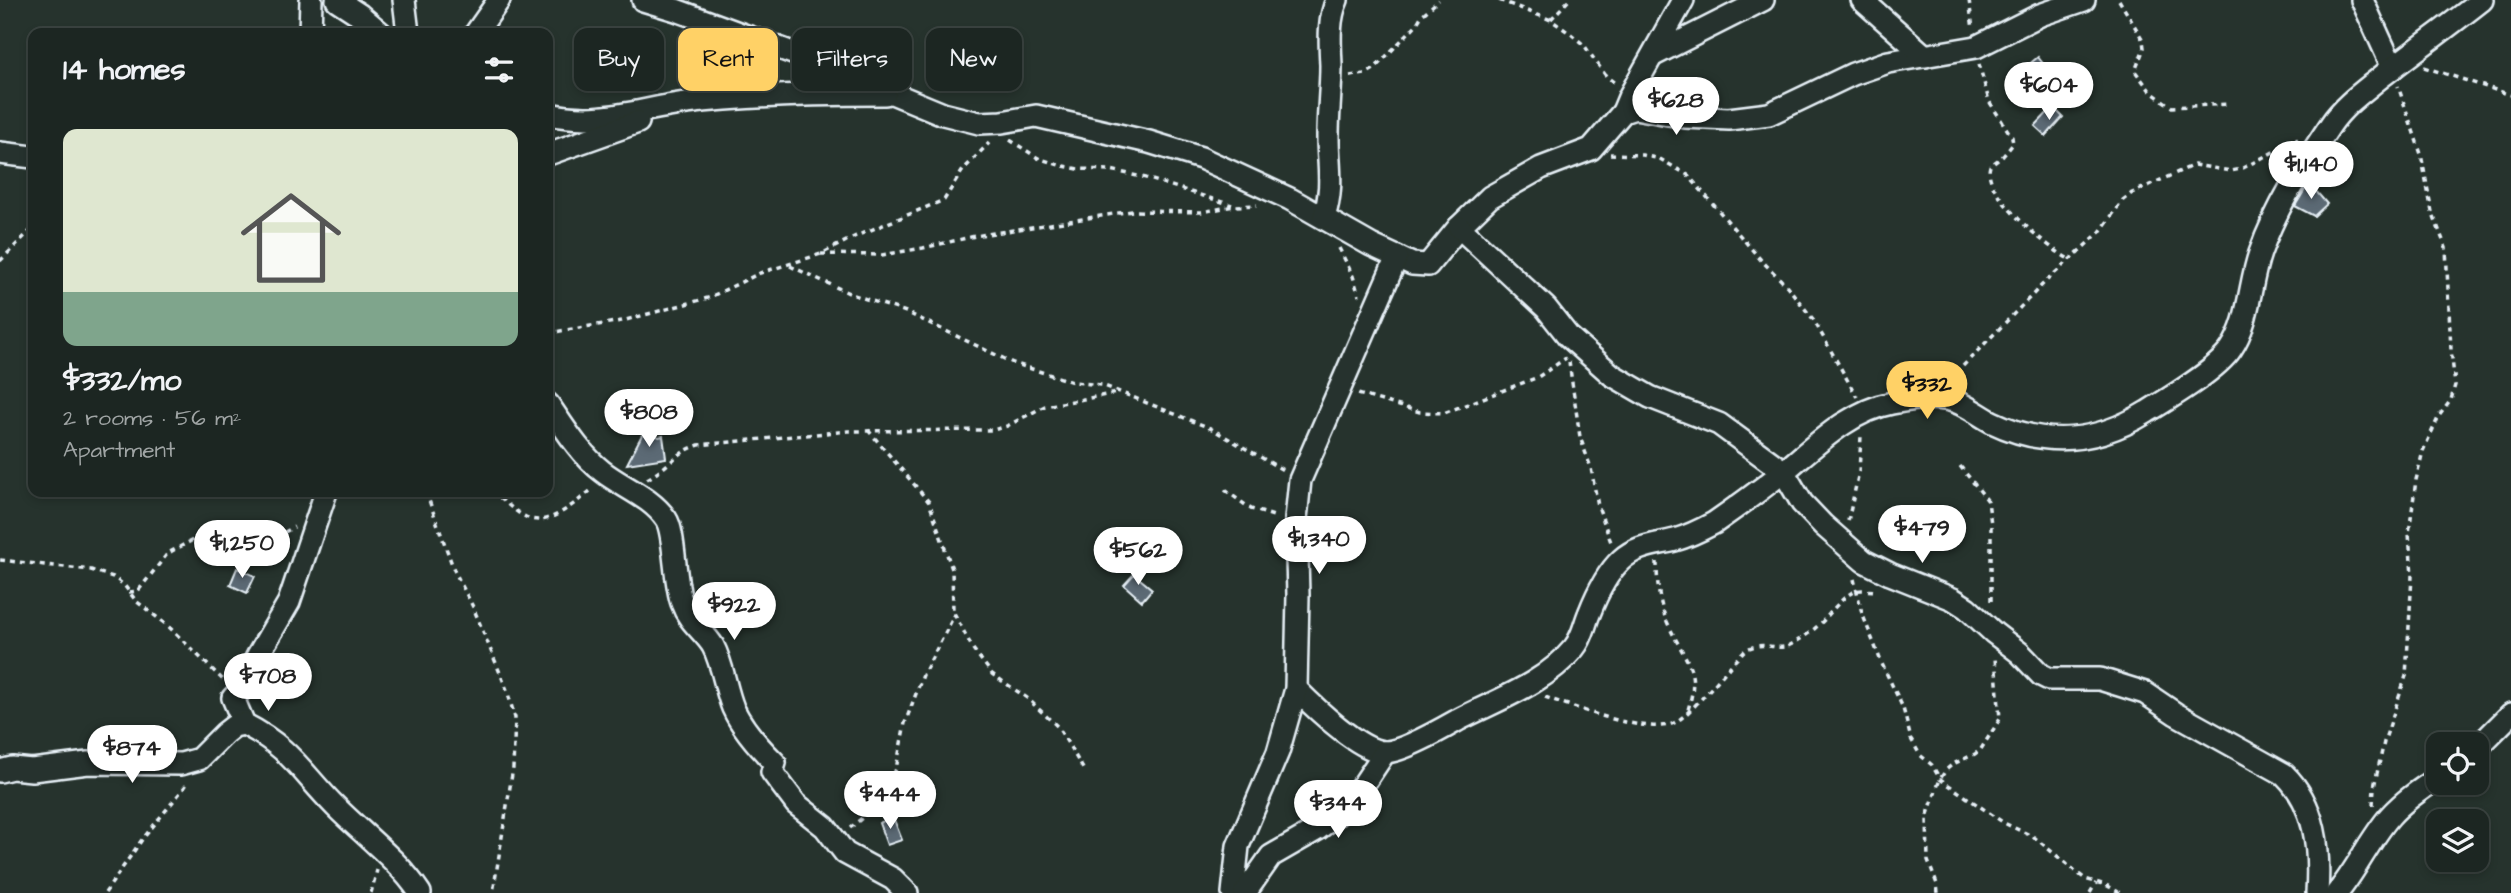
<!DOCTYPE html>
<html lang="en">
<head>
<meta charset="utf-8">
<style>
  :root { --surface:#1c2622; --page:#252e2a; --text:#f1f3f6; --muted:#a0a5a5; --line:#3a4340; --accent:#ffd166 }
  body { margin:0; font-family:"Architects Daughter",sans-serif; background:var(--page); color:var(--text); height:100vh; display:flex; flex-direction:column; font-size:26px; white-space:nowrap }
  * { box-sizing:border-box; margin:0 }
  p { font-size:23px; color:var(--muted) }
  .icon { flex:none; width:38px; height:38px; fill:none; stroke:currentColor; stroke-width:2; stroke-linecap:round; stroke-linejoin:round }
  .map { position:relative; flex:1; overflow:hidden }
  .panel { position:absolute; left:28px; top:28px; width:525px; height:469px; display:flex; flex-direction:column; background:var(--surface); border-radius:14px; box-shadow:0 4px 10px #0003,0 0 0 2px var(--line) }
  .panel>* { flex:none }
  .banner { position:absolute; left:574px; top:28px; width:665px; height:63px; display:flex; gap:14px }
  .controls { position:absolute; left:2426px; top:732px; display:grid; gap:14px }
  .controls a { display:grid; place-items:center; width:63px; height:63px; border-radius:14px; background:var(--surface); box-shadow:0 4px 10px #0003,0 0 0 2px var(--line); font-size:35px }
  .price { position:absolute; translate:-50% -60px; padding:0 16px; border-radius:24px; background:#fff; color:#222; font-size:23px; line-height:46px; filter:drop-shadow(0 2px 4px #0008) }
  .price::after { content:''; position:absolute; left:50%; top:42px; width:21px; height:16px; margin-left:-10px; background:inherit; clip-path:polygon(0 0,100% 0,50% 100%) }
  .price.active { background:var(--accent); color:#111 }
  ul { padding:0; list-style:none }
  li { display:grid; align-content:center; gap:14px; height:371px; padding:0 35px }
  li+li { border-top:2px solid var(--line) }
  li span { display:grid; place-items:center; height:217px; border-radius:14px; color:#555 }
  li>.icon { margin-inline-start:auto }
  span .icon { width:126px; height:126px; fill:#fffc; stroke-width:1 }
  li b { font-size:30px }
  h2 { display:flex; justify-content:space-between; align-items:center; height:84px; padding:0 35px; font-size:30px }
  .tag { padding:0 24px; border-radius:14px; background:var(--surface); box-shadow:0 4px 10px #0003,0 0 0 2px var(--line); font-size:24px; line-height:63px }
  .tag.active { background:var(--accent); color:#111 }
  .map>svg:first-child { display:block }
  .building { fill:#5b6b74; stroke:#e8f1f8; stroke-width:2 }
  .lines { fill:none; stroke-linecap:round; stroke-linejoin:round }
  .minor-casing { stroke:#e8f1f8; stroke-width:26 }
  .path { stroke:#e8f1f8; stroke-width:3.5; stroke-dasharray:5 5; stroke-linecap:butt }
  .minor { stroke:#26332d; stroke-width:21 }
</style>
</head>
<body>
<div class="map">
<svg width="2511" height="893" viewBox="0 0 2511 893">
  <rect width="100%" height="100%" fill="#26332d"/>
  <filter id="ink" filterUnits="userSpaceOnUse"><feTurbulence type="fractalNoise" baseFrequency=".0143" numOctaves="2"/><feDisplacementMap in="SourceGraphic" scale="14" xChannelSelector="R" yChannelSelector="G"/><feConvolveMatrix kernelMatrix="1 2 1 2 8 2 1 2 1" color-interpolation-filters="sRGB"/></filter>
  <g filter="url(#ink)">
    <g class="building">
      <polygon points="2038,57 2059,84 2047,93 2026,67"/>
      <polygon points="2053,107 2063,117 2046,136 2035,126"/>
      <polygon points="2309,183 2327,204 2314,216 2295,206"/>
      <polygon points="645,429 659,437 663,436 666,458 627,464"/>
      <polygon points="237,568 255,576 247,593 230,585"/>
      <polygon points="1134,574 1152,589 1142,601 1124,585"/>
      <polygon points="893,817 902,840 887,845 879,823"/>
    </g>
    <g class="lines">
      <g class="minor-casing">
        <g id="minor">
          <polyline points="337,0 360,15 381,33"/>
          <polyline points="404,0 408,33"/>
          <polyline points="643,0 676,10 817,62 943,114 979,123 1002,122 1036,116 1149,142 1201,158 1290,199 1371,245 1412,264 1428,265 1459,227 1490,197 1541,168 1591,149 1623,112 1635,108 1685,117 1729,119 1769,114 1853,74 1888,62 1976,47 2040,15 2084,0"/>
          <polyline points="1862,0 1925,56"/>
          <polyline points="2362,0 2393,68"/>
          <polyline points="310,33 311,0"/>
          <polyline points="476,33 499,0"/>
          <polyline points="1654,55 1763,0"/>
          <polyline points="1623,112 1630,95 1683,0"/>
          <path d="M548 114C601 125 635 110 686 103 751 95 819 94 885 94"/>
          <polyline points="0,153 33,157"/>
          <polyline points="548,154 638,122"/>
          <path d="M1324 217C1334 186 1328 166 1328 136 1328 112 1331 89 1331 65 1330 43 1328 20 1337 0"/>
          <path d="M1459 227 1546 308 1568 336 1612 375 1650 397 1719 424 1783 471 1802 503 1823 525 1864 561 1890 574 1953 599 1967 608 1994 633 2020 653 2041 675 2049 679H2100L2145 693 2176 714 2284 774C2316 805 2320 850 2317 893"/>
          <path d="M548 404C564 427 580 454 602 471 622 487 651 497 666 519 675 532 674 582 682 603 689 623 704 631 713 646 723 665 725 688 733 708 742 728 759 747 775 763L772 772 796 804 825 827 845 853 893 879 907 893"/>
          <path d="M326 492 289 602 258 655 239 692 233 698 244 724C291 748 301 772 336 807 364 835 398 860 420 893"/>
          <path d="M1296 689C1313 706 1361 753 1386 752 1404 751 1442 729 1458 720 1499 699 1544 684 1574 648 1583 637 1584 626 1589 614 1596 596 1607 573 1621 560 1637 545 1656 545 1675 540 1689 536 1701 530 1714 523 1737 507 1760 490 1782 473 1815 446 1849 411 1892 403 1908 400 1929 397 1945 399 1962 401 1977 414 1992 422 2046 448 2097 443 2147 412 2170 398 2217 370 2231 349 2250 321 2249 284 2260 253 2276 207 2304 164 2331 124 2344 105 2364 91 2381 77 2414 51 2449 26 2482 0"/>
          <polyline points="2476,749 2511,714"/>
          <polyline points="0,771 12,768 32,770 88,763 181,764 199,759 225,733 234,726 244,724"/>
          <polyline points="1233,893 1238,846 1278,752 1296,689 1298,595 1296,519 1300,480 1397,257"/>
          <polyline points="1245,893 1271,856 1318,829 1339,813 1363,785 1385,752"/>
          <path d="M2337 893C2357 869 2370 839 2390 816 2403 801 2421 789 2438 778"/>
        </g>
      </g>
      <g class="path">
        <polyline points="1499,0 1551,20 1571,34 1584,45 1606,76 1616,84"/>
        <polyline points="1969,0 1973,29"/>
        <polyline points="2119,0 2143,40 2144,48 2135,71 2151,92 2172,107 2230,104"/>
        <polyline points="1551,19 1569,0"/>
        <path d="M1979 64 1989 101 2012 137 2013 144 2003 156 1990 166C1981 193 2048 248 2069 259"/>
        <polyline points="2424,67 2511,95"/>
        <polyline points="1350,76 1365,74 1374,69 1416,25 1422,15 1439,0"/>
        <polyline points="1010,140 1038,158 1059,165 1078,169 1111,170 1146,178 1232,205"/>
        <polyline points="1610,154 1642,155 1660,159 1688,175 1761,260 1787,286 1813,319 1857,397"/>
        <polyline points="1339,248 1353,276 1359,296"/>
        <polyline points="821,254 882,255 923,248 975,236 1132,211 1202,212 1234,206 1257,205"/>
        <polyline points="0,261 33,228"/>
        <polyline points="790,266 851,294 906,312 1013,363 1073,382 1102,385 1210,428 1283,470"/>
        <polyline points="548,333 622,321 708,298 760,273 821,254 856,236 944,200 963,170 989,143"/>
        <polyline points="1569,362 1580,437 1591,468 1598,506 1612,545"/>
        <polyline points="1953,383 1959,370 2044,283 2100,232 2123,200 2132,193 2194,165 2231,171 2241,169 2298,139"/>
        <polyline points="1358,394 1420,412 1444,413 1538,377 1566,358"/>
        <polyline points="868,430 929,502 952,569 953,611 973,649 992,674 1027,698 1058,727 1085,772"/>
        <polyline points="1960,466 1988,501 1991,524 1991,605"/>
        <path d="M647 479C669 467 676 452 699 445L848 431 993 430 1007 426 1045 406 1117 393"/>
        <polyline points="1225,490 1251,509 1277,517"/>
        <polyline points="426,492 454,570 473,607 507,690 515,718 513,768 493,893"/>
        <path d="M492 492C503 499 512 510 524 516 547 530 574 503 593 489"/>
        <polyline points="1848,521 1859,472 1861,436"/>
        <polyline points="0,560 91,570 113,577 124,585 136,601 168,626 224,681"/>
        <path d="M1657 562C1657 585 1659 605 1669 626 1687 664 1701 669 1687 713"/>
        <polyline points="1854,579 1862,613 1882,664 1903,708 1911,739 1920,755 1932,765 1940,779 2004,823 2034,837 2085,879 2106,885 2120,893"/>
        <polyline points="129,592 138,591 168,553 193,540 224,534 262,540 272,539 294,527"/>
        <path d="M1545 697C1571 706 1649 736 1674 723 1692 714 1728 667 1745 650 1766 639 1777 653 1792 644 1803 638 1814 630 1823 621 1832 611 1842 597 1855 591 1861 589 1871 591 1877 591"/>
        <polyline points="2373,805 2374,787 2384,742 2406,676 2412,576 2409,533 2416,480 2423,451 2439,416 2451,400 2455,385 2451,350 2446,248 2432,212 2421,154 2398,86"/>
        <polyline points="850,828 867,814 890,781 896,769 905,723 923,675 955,614"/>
        <polyline points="105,893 141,841 188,783"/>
        <polyline points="371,893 377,870"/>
        <polyline points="1938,893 1937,884 1928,861 1927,817 1940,779 1946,770 1953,764 1975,754 1981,749 2000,719 1995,658"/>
        <polyline points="2090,893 2096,883"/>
      </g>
      <use href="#minor" class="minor"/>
    </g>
  </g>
</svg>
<div class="controls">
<a><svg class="icon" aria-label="locate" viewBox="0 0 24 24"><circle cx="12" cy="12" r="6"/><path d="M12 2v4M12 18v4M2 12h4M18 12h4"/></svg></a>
<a><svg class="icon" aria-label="layers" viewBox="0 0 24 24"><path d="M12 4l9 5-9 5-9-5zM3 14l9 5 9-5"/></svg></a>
</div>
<b class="price" style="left:2049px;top:122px">$604</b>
<b class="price" style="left:1676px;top:137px">$628</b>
<b class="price" style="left:2311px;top:201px">$1,140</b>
<b class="price active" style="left:1927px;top:421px">$332</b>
<b class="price" style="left:649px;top:449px">$808</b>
<b class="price" style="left:1922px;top:565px">$479</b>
<b class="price" style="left:1319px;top:576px">$1,340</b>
<b class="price" style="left:242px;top:580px">$1,250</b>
<b class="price" style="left:1138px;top:587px">$562</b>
<b class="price" style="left:734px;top:642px">$922</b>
<b class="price" style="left:268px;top:713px">$708</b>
<b class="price" style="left:132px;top:785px">$874</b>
<b class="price" style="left:890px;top:831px">$444</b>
<b class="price" style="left:1338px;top:840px">$344</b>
<div class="banner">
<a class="tag">Buy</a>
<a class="tag active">Rent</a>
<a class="tag">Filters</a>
<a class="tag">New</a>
</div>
<section class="panel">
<h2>14 homes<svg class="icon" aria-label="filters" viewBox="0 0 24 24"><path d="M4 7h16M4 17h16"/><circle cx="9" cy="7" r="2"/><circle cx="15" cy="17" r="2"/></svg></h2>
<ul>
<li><span style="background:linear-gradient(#dfe7d0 75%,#7fa58c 0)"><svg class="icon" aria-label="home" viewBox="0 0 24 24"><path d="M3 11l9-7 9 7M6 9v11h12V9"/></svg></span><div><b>$332/mo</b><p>2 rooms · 56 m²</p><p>Apartment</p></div></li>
</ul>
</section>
</div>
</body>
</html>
